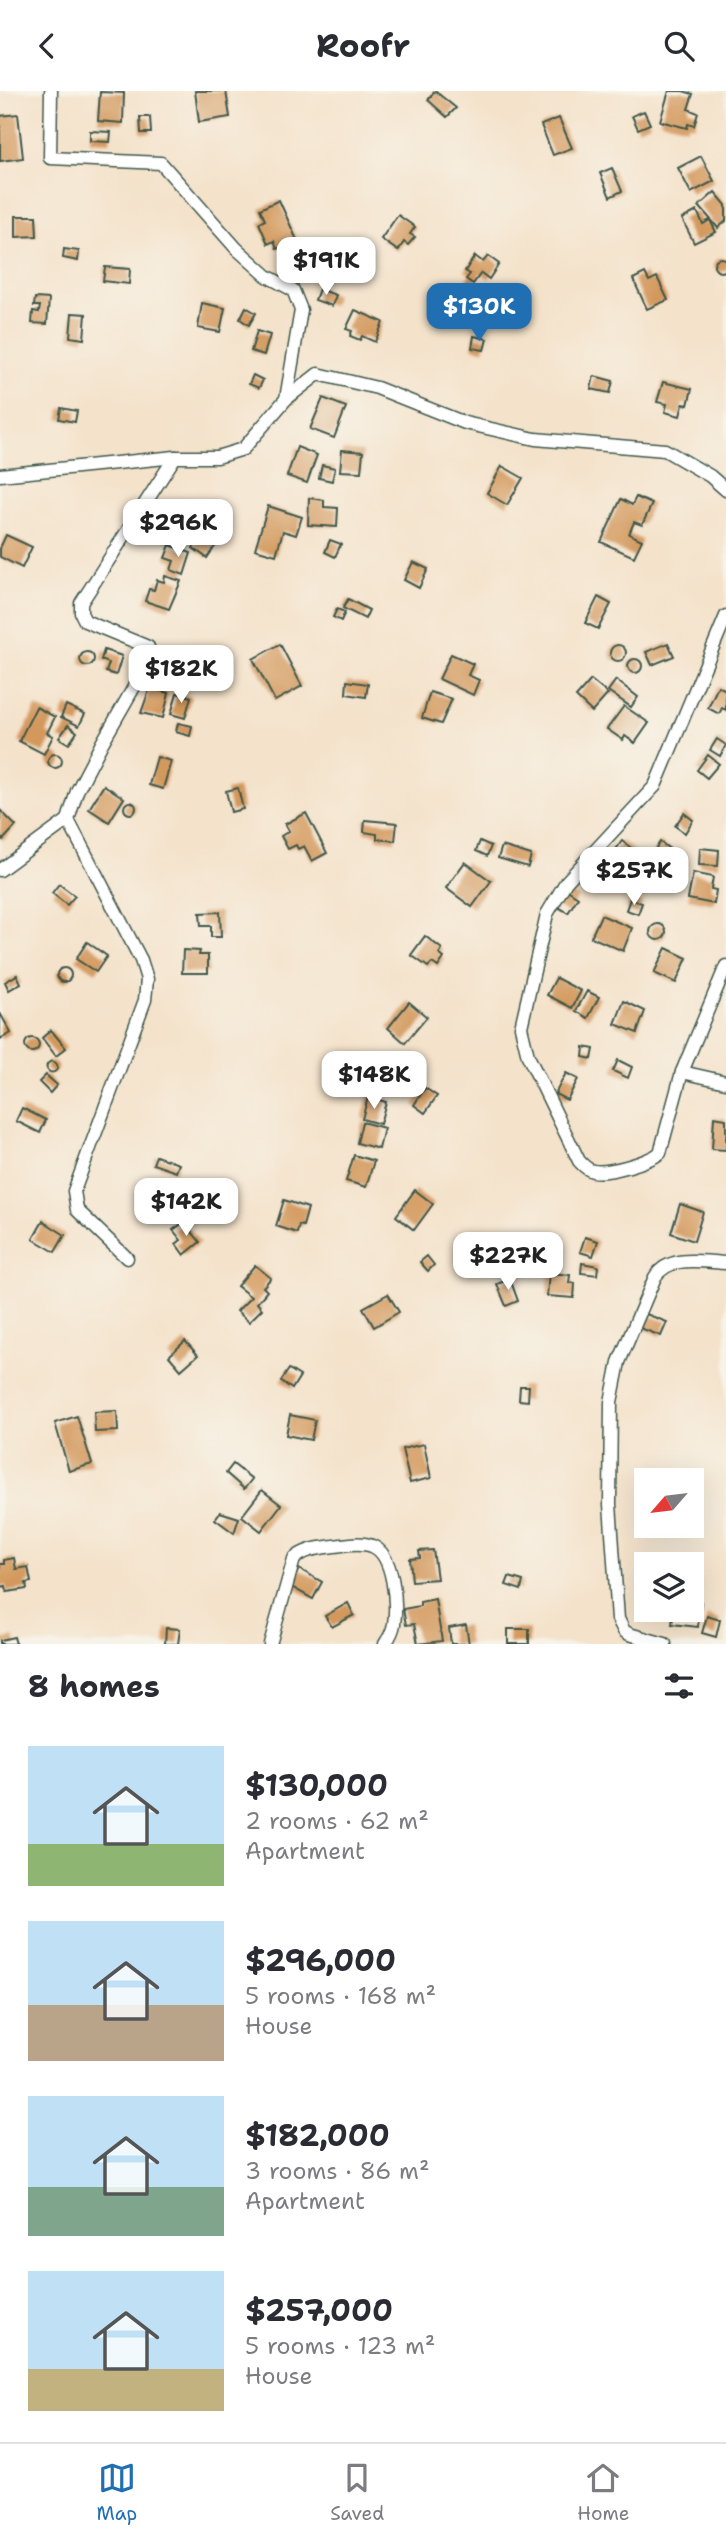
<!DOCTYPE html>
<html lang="en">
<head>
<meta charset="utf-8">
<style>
  :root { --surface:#fff; --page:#f2f2f3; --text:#2b2b33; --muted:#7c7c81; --line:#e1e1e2; --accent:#1f6fb2 }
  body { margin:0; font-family:"Shantell Sans",sans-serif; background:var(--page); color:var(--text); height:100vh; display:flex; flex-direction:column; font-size:26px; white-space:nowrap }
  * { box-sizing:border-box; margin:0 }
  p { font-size:23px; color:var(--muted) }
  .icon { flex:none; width:38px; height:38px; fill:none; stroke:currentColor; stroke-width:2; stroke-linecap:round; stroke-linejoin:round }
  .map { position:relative; height:1553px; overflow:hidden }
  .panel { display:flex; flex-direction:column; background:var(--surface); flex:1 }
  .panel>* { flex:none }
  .needle { width:46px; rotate:242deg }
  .controls { position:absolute; left:634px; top:1377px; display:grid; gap:14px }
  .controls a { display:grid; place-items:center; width:70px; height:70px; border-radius:0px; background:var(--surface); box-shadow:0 7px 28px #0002; font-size:35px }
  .price { position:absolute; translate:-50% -60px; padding:0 16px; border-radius:14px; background:#fff; color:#222; font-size:23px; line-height:46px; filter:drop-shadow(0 2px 4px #0008) }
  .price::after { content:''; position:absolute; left:50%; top:42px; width:21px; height:16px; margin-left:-10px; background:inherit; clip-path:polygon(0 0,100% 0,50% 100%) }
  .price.active { background:var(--accent); color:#fff }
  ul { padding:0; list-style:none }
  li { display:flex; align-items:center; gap:21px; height:175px; padding:0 28px }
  li span { display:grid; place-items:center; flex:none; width:196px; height:140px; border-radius:0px; color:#555 }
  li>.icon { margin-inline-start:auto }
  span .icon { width:84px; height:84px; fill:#fffc; stroke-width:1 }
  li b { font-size:30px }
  h2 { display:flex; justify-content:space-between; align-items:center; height:84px; padding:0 28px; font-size:30px }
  header { display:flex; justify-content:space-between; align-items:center; height:91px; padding:0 28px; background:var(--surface); font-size:32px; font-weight:700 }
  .dock { display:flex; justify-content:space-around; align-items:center; height:98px; border-top:2px solid var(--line); background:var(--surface); font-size:19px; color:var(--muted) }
  .dock a { display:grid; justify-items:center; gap:4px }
  .dock .active { color:var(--accent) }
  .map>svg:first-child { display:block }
  .building { fill:#d3985c }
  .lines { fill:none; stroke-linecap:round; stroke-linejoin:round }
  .street-casing { stroke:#3f564a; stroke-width:15 }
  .street { stroke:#fff; stroke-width:12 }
</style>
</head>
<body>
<header><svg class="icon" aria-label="back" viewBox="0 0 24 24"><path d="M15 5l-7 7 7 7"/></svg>Roofr<svg class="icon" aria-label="search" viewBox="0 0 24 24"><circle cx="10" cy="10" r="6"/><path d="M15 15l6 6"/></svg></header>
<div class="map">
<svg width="726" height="1553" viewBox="0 0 726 1553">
  <rect width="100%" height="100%" fill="#f7f3e8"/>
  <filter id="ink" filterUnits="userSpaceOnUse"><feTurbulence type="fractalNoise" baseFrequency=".0143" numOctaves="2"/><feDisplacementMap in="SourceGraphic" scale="14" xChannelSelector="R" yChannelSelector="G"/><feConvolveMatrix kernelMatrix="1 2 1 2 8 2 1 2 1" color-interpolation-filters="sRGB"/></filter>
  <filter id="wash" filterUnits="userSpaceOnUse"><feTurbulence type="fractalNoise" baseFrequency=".00686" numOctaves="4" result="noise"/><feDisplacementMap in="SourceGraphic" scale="28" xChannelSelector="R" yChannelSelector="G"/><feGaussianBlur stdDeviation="1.57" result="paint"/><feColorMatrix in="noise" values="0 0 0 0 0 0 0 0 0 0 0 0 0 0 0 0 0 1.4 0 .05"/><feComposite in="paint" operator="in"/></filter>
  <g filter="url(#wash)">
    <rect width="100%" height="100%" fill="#f4e2ca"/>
    <g id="blocks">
      <g class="building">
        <polygon points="195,0 226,0 230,26 199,31"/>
        <polygon points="435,0 456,17 447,26 428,9"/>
        <polygon points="669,0 683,0 693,3 688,18 698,22 694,35 688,33 687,37 660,30"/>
        <polygon points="100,1 124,2 123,32 98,30"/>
        <polygon points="644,20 650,33 638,38 632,25"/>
        <polygon points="18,23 23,67 0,70 0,25"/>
        <polygon points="140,26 150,26 151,42 141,42"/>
        <polygon points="559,27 572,57 553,64 541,34"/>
        <polygon points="90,40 111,41 110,51 90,50"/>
        <polygon points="701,65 714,90 691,102 678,77"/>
        <polygon points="612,77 622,100 610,106 600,82"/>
        <polygon points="715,101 726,114 726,130 718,137 699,115"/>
        <polygon points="279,109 297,149 277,158 274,150 268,153 259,132 265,129 260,118"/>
        <polygon points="697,120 703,133 710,129 716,141 694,152 682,128"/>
        <polygon points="398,124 415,136 410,143 415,146 408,154 404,151 398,160 381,148"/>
        <polygon points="16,125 36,125 37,145 16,146"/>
        <polygon points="64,158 79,160 78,170 63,167"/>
        <polygon points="475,165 483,171 488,165 499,173 489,188 481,182 473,193 466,188 470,183 465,180"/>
        <circle cx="721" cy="174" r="7"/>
        <polygon points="105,176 130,178 129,193 103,190"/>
        <polygon points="645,182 649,190 657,186 668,209 647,218 633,188"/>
        <polygon points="319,198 336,204 332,215 315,209"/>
        <polygon points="35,207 49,208 47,233 32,232 33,220 39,221 40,215 34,215"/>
        <polygon points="202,212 225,217 220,241 198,237"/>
        <polygon points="246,216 256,222 249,234 240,228"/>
        <polygon points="355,219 383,231 375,251 362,245 360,249 350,245 352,240 346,238"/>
        <polygon points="72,222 86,223 84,248 70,246"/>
        <polygon points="257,240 270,244 264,264 251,260"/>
        <polygon points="474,245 487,248 484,259 472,257"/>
        <polygon points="253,284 263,289 259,297 249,293"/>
        <polygon points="594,285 613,290 610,302 591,298"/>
        <polygon points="663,291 692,298 688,314 683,313 680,325 665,321 667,313 657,311"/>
        <polygon points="323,307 346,316 334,347 310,338"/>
        <polygon points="61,317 77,320 75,331 59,328"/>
        <polygon points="297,356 317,364 307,392 287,385"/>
        <polygon points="342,359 363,361 361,381 340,380"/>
        <polygon points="322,374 335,377 332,390 319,387"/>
        <polygon points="502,375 523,387 507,414 487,402"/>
        <polygon points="636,406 652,413 642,434 634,431 629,443 642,449 634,466 601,451 621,408 632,414"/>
        <polygon points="309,407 324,409 324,416 338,417 337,436 308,434"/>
        <polygon points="211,413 220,421 216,427 206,419"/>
        <polygon points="268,415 302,426 296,444 283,440 276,464 255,458"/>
        <polygon points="159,416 180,435 167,451 145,432"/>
        <polygon points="211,433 224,442 207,467 193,457"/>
        <polygon points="6,444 32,456 22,477 0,466 0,457"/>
        <polygon points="330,449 341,453 335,466 325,461"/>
        <polygon points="170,454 191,462 184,484 171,479 174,470 165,467"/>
        <polygon points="413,471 428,478 419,497 404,489"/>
        <polygon points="165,485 181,490 169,518 145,510 149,498 154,499 157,489 164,491"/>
        <polygon points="598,506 611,513 598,538 585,532"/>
        <polygon points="348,508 369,519 365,528 343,517"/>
        <polygon points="337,518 345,521 341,530 333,526"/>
        <polygon points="668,552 674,565 652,574 646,561"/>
        <polygon points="280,553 302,595 275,610 253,568"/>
        <circle cx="618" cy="562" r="8"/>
        <polygon points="104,559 122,565 116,584 106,581 109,572 101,569"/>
        <circle cx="87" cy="568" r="7"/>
        <polygon points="451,563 473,573 468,584 479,589 473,604 439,588"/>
        <circle cx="635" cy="575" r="7"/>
        <polygon points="167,581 182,587 179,596 164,591"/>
        <polygon points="591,589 608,603 592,621 576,606"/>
        <polygon points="616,589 638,606 631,616 608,600"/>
        <polygon points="347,590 368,593 366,606 346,603"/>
        <polygon points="718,595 726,599 726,619 722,617 719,623 708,617"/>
        <polygon points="150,597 169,602 163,627 141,622"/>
        <polygon points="430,601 452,608 441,633 422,627"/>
        <polygon points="177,602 191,606 185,627 171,623"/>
        <polygon points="66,614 85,623 79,635 61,626"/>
        <polygon points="624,615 649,632 635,652 625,645 623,649 607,638"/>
        <polygon points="36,616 55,626 47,642 53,645 44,663 19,650"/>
        <polygon points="178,632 192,635 190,645 176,641"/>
        <polygon points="68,634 77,641 69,653 59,647"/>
        <polygon points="717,648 726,654 720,665 710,659"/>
        <circle cx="55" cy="670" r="7"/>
        <polygon points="708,664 719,673 707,687 697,679"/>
        <polygon points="157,666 171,670 163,698 149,694"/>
        <polygon points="104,694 124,707 109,731 89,718"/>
        <polygon points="238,697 243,718 231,721 226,700"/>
        <circle cx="130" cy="717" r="6"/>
        <polygon points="0,719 16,735 3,749 0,746"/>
        <polygon points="306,722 327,762 312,770 304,755 298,758 296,754 288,758 281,745 289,740 285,733"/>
        <polygon points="684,722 693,729 685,742 675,735"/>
        <polygon points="365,729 397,732 395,750 377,748 377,743 364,741"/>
        <polygon points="480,750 491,755 487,765 476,760"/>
        <polygon points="622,750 648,770 635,788 609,768"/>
        <polygon points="660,751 671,759 659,776 648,769"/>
        <polygon points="502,755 531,764 528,776 498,767"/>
        <polygon points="700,757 719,759 718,775 699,774"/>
        <circle cx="673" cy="777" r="7"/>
        <polygon points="465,771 491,790 472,816 446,797"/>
        <polygon points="693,782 713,786 711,798 716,799 714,813 688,808"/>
        <polygon points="59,793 75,805 67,814 52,802"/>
        <polygon points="566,798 578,806 568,822 556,815"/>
        <polygon points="630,808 642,812 638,823 626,819"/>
        <polygon points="220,821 221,846 211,846 211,835 201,835 200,822"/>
        <polygon points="601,824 632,837 623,860 591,846"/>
        <circle cx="658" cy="841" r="8"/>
        <polygon points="425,845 442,858 439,863 444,867 438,876 432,872 428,876 411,864"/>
        <polygon points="87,851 107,865 96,881 76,868"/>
        <polygon points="666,857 687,867 676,892 654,882"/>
        <polygon points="183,859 200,860 199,864 208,864 208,882 182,882"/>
        <circle cx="64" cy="884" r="7"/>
        <polygon points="17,884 21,892 9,899 5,891"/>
        <polygon points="556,887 581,900 572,917 547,904"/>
        <polygon points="587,900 599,906 588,927 576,920"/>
        <polygon points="624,910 645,920 637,942 615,933"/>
        <polygon points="409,911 427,926 405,952 388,937"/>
        <polygon points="0,922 11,942 0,948"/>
        <polygon points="51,939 66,957 56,965 42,947"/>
        <circle cx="32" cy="954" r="7"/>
        <polygon points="584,956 594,958 592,968 583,966"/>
        <polygon points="618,969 632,976 628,987 613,980"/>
        <circle cx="52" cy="976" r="5.5"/>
        <polygon points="566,982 578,988 567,1009 555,1003"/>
        <polygon points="46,984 57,994 50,1002 39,991"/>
        <circle cx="370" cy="997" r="8"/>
        <polygon points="425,997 437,1005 425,1022 414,1014"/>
        <polygon points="368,1006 386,1011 380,1033 362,1028"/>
        <polygon points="22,1017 46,1029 40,1042 16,1030"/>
        <polygon points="714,1026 726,1028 726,1059 712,1058"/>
        <polygon points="362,1031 384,1037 379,1058 357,1052"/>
        <polygon points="354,1064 374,1070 366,1096 346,1090"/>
        <polygon points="156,1065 179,1073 176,1081 153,1073"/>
        <polygon points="415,1099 433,1113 414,1139 396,1125"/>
        <polygon points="284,1109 308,1117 303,1135 299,1134 297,1142 276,1135"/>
        <polygon points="169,1110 174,1118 163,1125 158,1117"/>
        <polygon points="680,1113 703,1121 694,1150 671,1142"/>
        <polygon points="43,1130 65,1144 55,1161 33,1148"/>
        <polygon points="184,1131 200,1151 184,1164 176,1153 181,1149 173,1139"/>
        <polygon points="585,1146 598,1150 593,1165 580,1161"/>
        <polygon points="427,1165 434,1174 428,1180 420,1171"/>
        <polygon points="582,1172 598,1175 597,1184 581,1182"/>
        <polygon points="255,1174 271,1187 263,1196 267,1200 257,1212 262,1218 249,1231 237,1220 251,1206 237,1195"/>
        <polygon points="549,1182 570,1184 569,1192 575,1192 574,1207 547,1205"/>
        <polygon points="510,1188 518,1210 506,1215 497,1193"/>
        <polygon points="388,1203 399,1221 374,1236 363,1217"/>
        <polygon points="646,1223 667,1231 661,1245 640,1237"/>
        <polygon points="185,1250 198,1264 181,1279 169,1265"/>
        <polygon points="289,1278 300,1285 292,1298 281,1290"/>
        <polygon points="520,1295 529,1295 528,1310 519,1309"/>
        <polygon points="117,1320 118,1340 95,1341 94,1321"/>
        <polygon points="290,1324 315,1329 311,1349 286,1344"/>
        <polygon points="77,1325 92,1373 69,1380 55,1332"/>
        <polygon points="424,1353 431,1387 410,1392 402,1358"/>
        <polygon points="233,1373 252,1388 244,1398 226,1382"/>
        <polygon points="655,1382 677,1382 677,1390 654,1390"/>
        <polygon points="262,1399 281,1414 261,1440 242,1425"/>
        <polygon points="220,1421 239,1427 234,1442 215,1428"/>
        <polygon points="433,1459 437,1488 412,1490 410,1468 420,1467 419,1460"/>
        <polygon points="14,1467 16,1478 28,1476 31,1491 26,1492 27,1498 7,1501 6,1495 0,1496 0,1473 4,1473 4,1469"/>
        <polygon points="299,1478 322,1491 313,1508 290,1495"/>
        <polygon points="509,1486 523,1490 521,1499 506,1494"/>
        <polygon points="435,1508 442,1550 418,1553 414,1533 406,1534 403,1518 420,1515 420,1511"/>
        <polygon points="691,1509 701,1511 698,1536 672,1533 674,1519 691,1519"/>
        <polygon points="348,1512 354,1524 332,1536 325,1525"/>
        <polygon points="707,1525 720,1529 716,1546 702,1542"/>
        <polygon points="466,1534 469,1553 451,1553 449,1537"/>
        <polygon points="166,1537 180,1538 178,1553 165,1553"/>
        <rect x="508" y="1538" width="21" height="15"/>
        <polygon points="14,1546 16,1553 0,1553 0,1549"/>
      </g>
    </g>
  </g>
  <g filter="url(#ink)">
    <use href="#blocks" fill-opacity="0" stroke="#3f564a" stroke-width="2"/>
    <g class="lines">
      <g class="street-casing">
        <g id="street">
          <polyline points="51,0 50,67 161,72 236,157 267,185 293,199 301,219 286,308"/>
          <polyline points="0,384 175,366 217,366 243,358 286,308 318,283 377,297 465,332 535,348 665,359 710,385 726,399"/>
          <path d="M726 525 655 695 566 791 547 823 521 936 528 965 579 1070C583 1074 587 1079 593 1080 608 1083 648 1071 660 1062L682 981 726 875"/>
          <polyline points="68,729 141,869 147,888 145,909 74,1100 77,1119 127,1167"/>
          <polyline points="0,779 68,729 77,700 102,652 150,568 148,556 85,530 81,522 81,512 175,366"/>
          <polyline points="682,981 726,991"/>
          <path d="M270 1553 294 1468C305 1458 319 1457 334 1455 345 1454 360 1450 372 1455 394 1463 397 1513 394 1533 393 1540 389 1547 385 1553"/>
          <path d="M665 1553 629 1543 624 1540 618 1528 610 1413 611 1311 619 1271 655 1186C670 1163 702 1171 726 1172"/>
        </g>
      </g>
      <use href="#street" class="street"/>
    </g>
  </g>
</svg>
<div class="controls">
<a><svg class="needle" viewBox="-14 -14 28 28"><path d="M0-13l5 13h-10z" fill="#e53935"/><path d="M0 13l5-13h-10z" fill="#7c7c81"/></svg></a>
<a><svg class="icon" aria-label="layers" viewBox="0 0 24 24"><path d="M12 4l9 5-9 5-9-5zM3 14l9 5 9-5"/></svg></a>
</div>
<b class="price" style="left:326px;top:206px">$191K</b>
<b class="price active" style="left:479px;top:252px">$130K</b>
<b class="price" style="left:178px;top:468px">$296K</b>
<b class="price" style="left:181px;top:614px">$182K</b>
<b class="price" style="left:634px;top:816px">$257K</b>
<b class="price" style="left:374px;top:1020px">$148K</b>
<b class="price" style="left:186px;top:1147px">$142K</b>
<b class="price" style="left:508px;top:1201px">$227K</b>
</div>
<section class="panel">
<h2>8 homes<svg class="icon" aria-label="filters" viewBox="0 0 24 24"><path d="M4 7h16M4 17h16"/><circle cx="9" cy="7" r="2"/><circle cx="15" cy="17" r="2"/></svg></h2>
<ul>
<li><span style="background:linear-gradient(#bfe0f5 70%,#8fb573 0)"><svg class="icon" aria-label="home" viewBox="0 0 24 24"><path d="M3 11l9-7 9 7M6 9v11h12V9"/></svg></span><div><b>$130,000</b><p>2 rooms · 62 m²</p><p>Apartment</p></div></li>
<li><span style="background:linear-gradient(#bfe0f5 60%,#b9a48a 0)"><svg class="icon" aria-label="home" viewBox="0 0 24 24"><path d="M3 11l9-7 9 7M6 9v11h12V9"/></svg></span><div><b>$296,000</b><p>5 rooms · 168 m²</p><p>House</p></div></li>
<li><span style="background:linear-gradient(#bfe0f5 65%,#7fa58c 0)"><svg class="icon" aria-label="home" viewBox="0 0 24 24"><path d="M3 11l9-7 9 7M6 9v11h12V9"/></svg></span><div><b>$182,000</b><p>3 rooms · 86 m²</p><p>Apartment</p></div></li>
<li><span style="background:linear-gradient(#bfe0f5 70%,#c2b280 0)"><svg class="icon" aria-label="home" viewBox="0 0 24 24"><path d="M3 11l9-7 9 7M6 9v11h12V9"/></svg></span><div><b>$257,000</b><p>5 rooms · 123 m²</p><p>House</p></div></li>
</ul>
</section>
<nav class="dock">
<a class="active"><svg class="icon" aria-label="map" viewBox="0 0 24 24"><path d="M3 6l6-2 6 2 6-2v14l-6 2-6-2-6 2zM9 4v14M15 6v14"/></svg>Map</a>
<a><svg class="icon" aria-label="saved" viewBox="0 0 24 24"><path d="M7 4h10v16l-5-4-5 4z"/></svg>Saved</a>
<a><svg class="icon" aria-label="home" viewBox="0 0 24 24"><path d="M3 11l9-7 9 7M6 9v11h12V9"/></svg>Home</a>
</nav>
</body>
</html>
